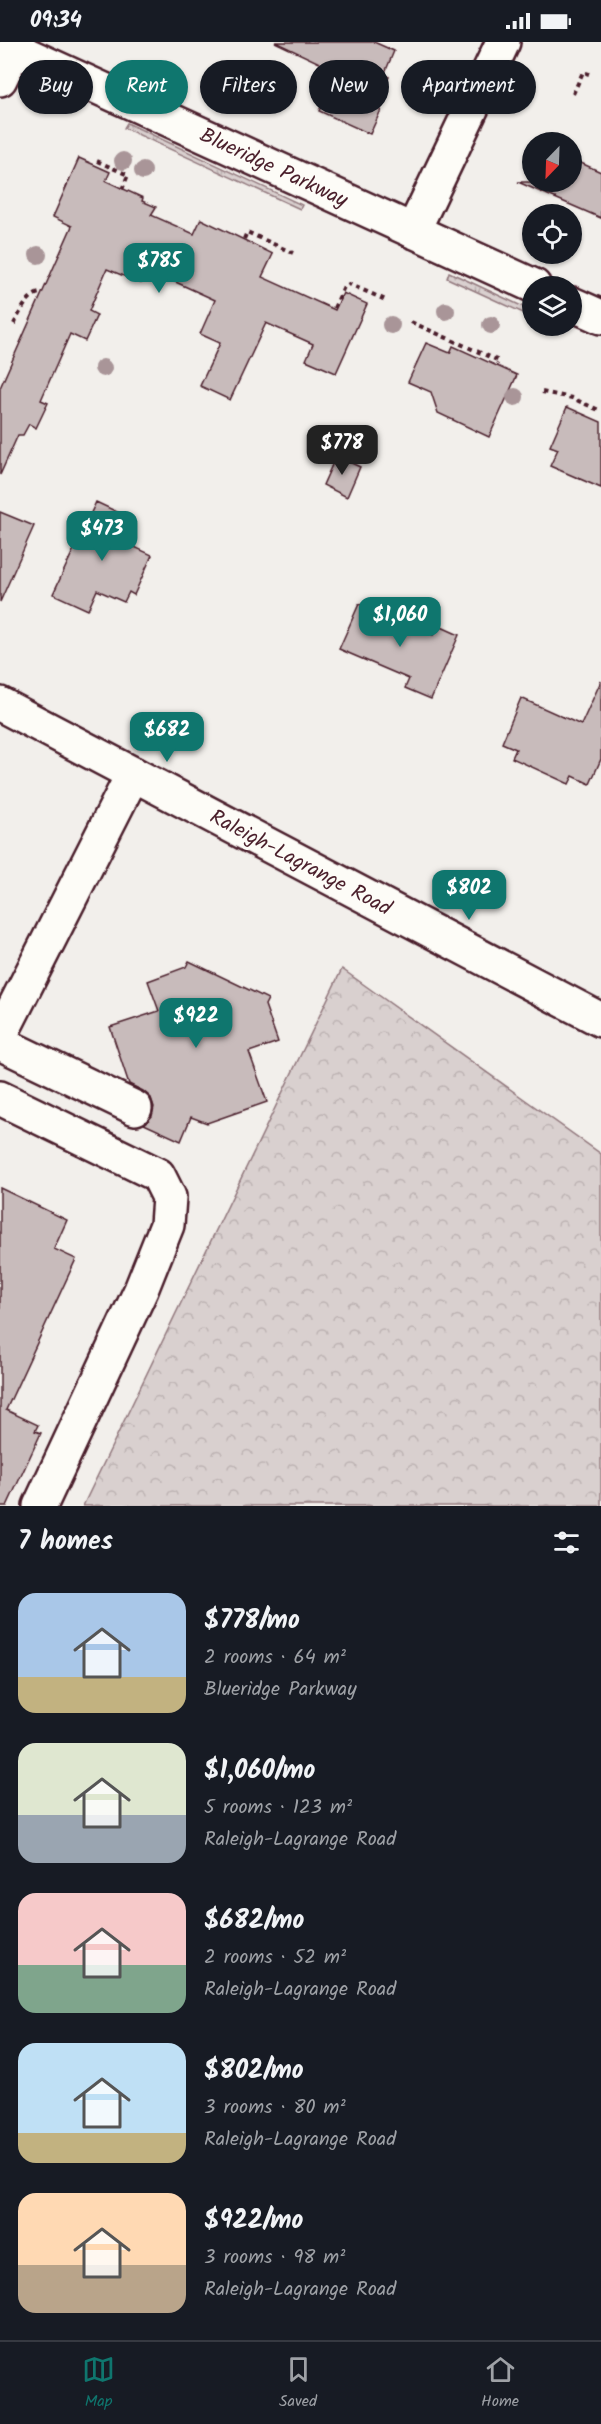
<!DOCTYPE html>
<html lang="en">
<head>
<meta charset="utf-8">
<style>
  :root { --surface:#171b24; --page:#20242c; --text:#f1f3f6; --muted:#9ea1a6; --line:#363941; --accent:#0f766e }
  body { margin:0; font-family:Kalam,sans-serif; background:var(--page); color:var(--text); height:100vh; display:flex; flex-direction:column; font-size:22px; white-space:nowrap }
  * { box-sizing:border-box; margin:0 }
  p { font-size:20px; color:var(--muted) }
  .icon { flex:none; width:33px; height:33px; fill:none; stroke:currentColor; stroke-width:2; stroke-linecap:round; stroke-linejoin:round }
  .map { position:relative; height:1464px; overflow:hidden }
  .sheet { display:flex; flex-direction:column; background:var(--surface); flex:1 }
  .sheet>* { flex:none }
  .top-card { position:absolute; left:18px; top:18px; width:566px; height:54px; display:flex; gap:12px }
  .needle { width:39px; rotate:203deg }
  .tools { position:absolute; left:522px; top:90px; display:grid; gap:12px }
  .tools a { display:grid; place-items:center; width:60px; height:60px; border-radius:50%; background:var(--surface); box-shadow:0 2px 4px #0004; font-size:30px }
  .price { position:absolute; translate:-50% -51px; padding:0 14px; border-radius:12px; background:var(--accent); color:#fff; font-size:20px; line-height:39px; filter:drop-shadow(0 2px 3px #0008) }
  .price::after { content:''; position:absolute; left:50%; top:36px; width:18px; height:14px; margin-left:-9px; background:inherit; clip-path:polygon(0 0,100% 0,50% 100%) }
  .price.active { background:#222; color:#fff }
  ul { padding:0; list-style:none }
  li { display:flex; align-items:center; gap:18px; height:150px; padding:0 18px }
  li span { display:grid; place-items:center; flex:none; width:168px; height:120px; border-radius:18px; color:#555 }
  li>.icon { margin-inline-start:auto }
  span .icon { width:72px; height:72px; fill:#fffc; stroke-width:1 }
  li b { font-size:26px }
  h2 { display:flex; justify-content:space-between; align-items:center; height:72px; padding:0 18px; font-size:26px }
  .chip { padding:0 21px; border-radius:27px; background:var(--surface); box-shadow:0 2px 4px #0004; font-size:21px; line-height:54px }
  .chip.active { background:var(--accent); color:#fff }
  .status { display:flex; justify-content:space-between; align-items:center; height:42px; padding:0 30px; background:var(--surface); direction:ltr }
  .status svg { height:16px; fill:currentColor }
  .tab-bar { display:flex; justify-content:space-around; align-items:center; height:84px; border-top:2px solid var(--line); background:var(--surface); font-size:16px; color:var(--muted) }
  .tab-bar a { display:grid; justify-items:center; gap:3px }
  .tab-bar .active { color:var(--accent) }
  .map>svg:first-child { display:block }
  .grass { fill:url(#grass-tufts); stroke:#92787d; stroke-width:1.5 }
  .forest { fill:url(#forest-crowns); stroke:#92787d; stroke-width:1.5 }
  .building { fill:#c8bbbb; stroke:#4a1f2b; stroke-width:1.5 }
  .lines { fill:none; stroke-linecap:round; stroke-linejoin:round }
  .minor-casing { stroke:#4a1f2b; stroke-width:38 }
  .major-casing { stroke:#4a1f2b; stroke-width:38 }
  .path { stroke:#4a1f2b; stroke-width:4; stroke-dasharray:4.5 4.5; stroke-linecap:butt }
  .minor { stroke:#fdfcf7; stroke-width:33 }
  .major { stroke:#fdfcf7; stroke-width:33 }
  .tree { fill:#a99598 }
  .labels { text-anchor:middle; stroke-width:6; stroke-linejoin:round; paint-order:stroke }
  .street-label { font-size:21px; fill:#4a1f2b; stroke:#fdfcf7 }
</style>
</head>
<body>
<div class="status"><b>09:34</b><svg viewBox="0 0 49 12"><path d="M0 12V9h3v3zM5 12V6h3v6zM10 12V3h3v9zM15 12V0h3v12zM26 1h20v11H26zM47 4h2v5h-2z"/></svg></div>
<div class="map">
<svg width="601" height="1464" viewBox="0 0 601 1464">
  <defs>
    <pattern id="grass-tufts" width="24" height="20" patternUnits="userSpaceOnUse" patternTransform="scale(1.5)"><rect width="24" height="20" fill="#d9d0cf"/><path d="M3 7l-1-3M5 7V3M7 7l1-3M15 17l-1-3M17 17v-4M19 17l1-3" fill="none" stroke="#bcb2b2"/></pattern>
    <pattern id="forest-crowns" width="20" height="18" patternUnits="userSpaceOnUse" patternTransform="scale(1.5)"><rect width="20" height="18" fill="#d9d0cf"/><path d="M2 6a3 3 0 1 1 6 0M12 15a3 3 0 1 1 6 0" fill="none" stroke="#bcb2b2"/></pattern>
  </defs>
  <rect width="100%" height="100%" fill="#f2efeb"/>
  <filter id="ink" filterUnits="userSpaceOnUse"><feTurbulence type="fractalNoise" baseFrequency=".0167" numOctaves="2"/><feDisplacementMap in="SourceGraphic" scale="12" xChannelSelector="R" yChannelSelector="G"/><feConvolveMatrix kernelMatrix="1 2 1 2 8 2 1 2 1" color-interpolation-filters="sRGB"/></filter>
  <g filter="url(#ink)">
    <g class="grass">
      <polygon points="127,81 302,163 300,167 124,86"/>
      <polygon points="449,230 532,269 532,275 447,236"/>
    </g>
    <polygon class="forest" points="342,927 601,1112 601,1464 83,1464"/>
    <g class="building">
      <polygon points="275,0 374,0 394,9 384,33 389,35 375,66 381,68 370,92 319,69 331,43 320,37 326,24"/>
      <polygon points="79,116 110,130 106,139 143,156 142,159 156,165 151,173 194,192 201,177 273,212 262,235 335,268 343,251 367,262 336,331 306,318 313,302 266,281 230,358 200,344 220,301 200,292 215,258 147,227 141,241 107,227 89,269 97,273 85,299 70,292 41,358 48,361 36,386 29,382 23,393 18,393 0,433 0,346 72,184 53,175"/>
      <polygon points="572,117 601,130 601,176 518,140 572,140"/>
      <polygon points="426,301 450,311 453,304 517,333 489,395 438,371 431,350 408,340"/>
      <polygon points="567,365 601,380 601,446 550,424 558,407 550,404"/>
      <polygon points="336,414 360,425 347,455 323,443"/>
      <polygon points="96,460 128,475 117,497 152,513 134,553 129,550 124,560 97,548 88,568 53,552"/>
      <polygon points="0,470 34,484 0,560"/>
      <polygon points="359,562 433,593 437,583 459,593 431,657 405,646 409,637 339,607"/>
      <polygon points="601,639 601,717 590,742 573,734 569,742 512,716 516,707 502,701 521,656 581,683"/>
      <polygon points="189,919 268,957 265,963 278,1000 249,1010 267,1060 207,1081 191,1075 181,1099 144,1082 152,1074 154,1065 151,1056 143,1049 129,1042 110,985 159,969 148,939 186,925"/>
      <polygon points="0,1146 67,1178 54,1207 76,1217 6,1368 38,1383 35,1389 41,1391 7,1464 0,1464"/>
    </g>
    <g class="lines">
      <g class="minor-casing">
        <g id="minor">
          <polyline points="14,7 534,244"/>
          <polyline points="413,189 503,0"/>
          <polyline points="572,262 601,275"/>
          <polyline points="0,994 133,732"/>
          <polyline points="0,1001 135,1066"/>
          <polyline points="0,1056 158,1133 169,1155 167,1183 141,1248 40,1464"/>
        </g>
      </g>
      <g class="major-casing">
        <g id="major">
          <polyline points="0,37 18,0"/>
          <polyline points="0,662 601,978"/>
        </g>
      </g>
      <g class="path">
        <polyline points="573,52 583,30 589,32"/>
        <polyline points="97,119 128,133 121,150"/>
        <polyline points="244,197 247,190 293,211"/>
        <polyline points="334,266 344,245 349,242 388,259"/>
        <polyline points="411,280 499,319 497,322"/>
        <path d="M14 282C20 271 27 253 40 251"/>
        <polyline points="542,350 572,356 601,369"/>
      </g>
      <use href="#minor" class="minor"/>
      <use href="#major" class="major"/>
    </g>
    <g class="tree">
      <circle cx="123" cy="119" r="9"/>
      <circle cx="143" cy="129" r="9"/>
      <circle cx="38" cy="213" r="9"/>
      <circle cx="446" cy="269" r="9"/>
      <circle cx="391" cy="283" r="9"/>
      <circle cx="491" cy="283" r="9"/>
      <circle cx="103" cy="326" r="9"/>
      <circle cx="515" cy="355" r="9"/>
    </g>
  </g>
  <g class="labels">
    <g class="street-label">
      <text transform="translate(274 125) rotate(25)" y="7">Blueridge Parkway</text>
      <text transform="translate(301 820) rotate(28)" y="7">Raleigh-Lagrange Road</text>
    </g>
  </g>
</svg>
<div class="tools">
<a><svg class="needle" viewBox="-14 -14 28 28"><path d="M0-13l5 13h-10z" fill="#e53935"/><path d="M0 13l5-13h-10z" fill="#9ea1a6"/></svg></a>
<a><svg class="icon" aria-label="locate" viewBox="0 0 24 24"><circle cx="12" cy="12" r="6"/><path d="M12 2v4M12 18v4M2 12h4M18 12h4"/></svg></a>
<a><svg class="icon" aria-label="layers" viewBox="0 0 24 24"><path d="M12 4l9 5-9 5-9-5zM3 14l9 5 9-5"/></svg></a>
</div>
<b class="price" style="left:159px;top:252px">$785</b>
<b class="price active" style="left:342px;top:434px">$778</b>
<b class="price" style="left:102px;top:520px">$473</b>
<b class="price" style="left:400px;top:606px">$1,060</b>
<b class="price" style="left:167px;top:721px">$682</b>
<b class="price" style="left:469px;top:879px">$802</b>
<b class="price" style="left:196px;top:1007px">$922</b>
<div class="top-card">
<a class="chip">Buy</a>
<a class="chip active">Rent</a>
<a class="chip">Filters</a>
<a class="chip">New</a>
<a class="chip">Apartment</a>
</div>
</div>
<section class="sheet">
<h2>7 homes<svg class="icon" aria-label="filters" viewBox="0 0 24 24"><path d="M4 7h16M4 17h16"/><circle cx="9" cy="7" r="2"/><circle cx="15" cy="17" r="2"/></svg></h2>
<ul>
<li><span style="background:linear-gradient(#a9c7e8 70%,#c2b280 0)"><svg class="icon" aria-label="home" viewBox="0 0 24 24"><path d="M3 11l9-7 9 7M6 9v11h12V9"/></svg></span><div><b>$778/mo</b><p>2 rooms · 64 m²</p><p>Blueridge Parkway</p></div></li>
<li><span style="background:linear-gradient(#dfe7d0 60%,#9aa5b1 0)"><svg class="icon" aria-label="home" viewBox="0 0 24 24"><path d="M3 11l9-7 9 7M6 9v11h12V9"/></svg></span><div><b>$1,060/mo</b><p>5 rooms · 123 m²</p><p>Raleigh-Lagrange Road</p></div></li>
<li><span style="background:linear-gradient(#f6c9c9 60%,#7fa58c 0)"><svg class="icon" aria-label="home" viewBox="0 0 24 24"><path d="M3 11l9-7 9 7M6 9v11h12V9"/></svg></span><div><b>$682/mo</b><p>2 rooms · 52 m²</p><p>Raleigh-Lagrange Road</p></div></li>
<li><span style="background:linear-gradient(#bfe0f5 75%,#c2b280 0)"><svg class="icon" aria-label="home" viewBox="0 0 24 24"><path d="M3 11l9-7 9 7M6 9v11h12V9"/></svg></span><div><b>$802/mo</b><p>3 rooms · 80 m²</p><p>Raleigh-Lagrange Road</p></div></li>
<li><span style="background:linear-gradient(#ffd9b3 60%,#b9a48a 0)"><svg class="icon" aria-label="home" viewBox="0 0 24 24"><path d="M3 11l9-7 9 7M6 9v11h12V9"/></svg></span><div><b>$922/mo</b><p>3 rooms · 98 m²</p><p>Raleigh-Lagrange Road</p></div></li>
</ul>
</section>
<nav class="tab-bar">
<a class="active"><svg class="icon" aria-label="map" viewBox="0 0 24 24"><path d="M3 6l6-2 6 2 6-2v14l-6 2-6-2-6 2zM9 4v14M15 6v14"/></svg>Map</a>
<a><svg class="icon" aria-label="saved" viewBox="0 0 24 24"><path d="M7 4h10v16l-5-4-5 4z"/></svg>Saved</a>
<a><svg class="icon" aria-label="home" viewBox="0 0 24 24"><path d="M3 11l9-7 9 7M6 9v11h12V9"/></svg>Home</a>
</nav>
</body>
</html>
